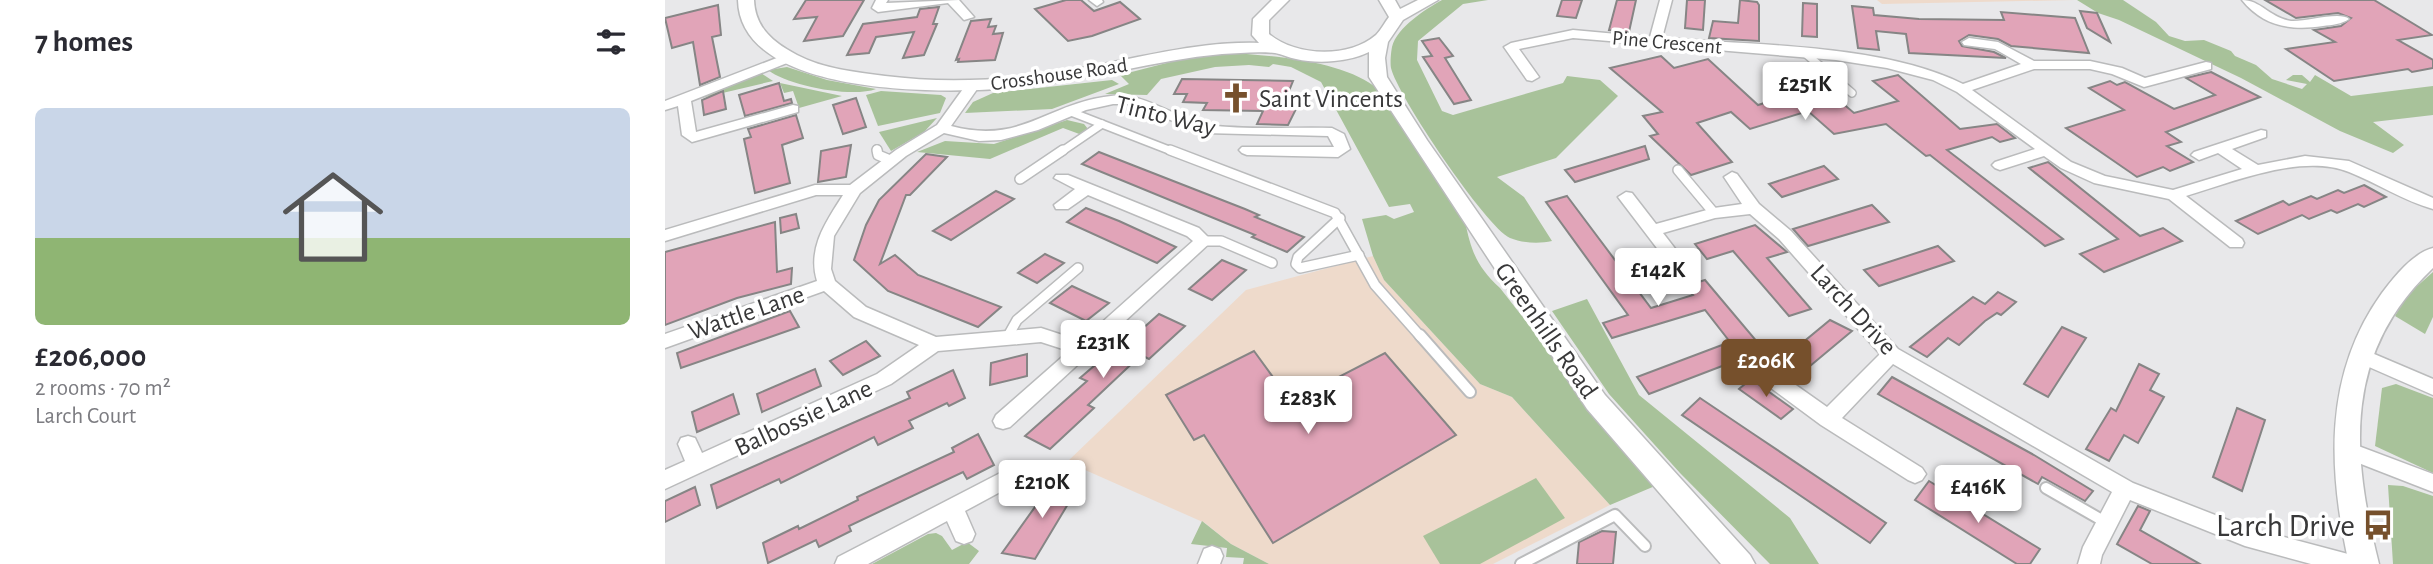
<!DOCTYPE html>
<html lang="en">
<head>
<meta charset="utf-8">
<style>
  :root { --surface:#fff; --page:#f7f7f7; --text:#2b2b33; --muted:#7c7c81; --line:#e1e1e2; --accent:#76502c }
  body { margin:0; font-family:"Alegreya Sans",sans-serif; background:var(--page); color:var(--text); height:100vh; display:flex; flex-direction:column; font-size:26px; white-space:nowrap }
  * { box-sizing:border-box; margin:0 }
  p { font-size:23px; color:var(--muted) }
  .icon { flex:none; width:38px; height:38px; fill:none; stroke:currentColor; stroke-width:2; stroke-linecap:round; stroke-linejoin:round }
  .map { position:relative; flex:1; overflow:hidden }
  .drawer { display:flex; flex-direction:column; background:var(--surface); width:665px }
  .drawer>* { flex:none }
  .price { position:absolute; translate:-50% -60px; padding:0 16px; border-radius:7px; background:#fff; color:#222; font-size:23px; line-height:46px; filter:drop-shadow(0 2px 4px #0008) }
  .price::after { content:''; position:absolute; left:50%; top:42px; width:21px; height:16px; margin-left:-10px; background:inherit; clip-path:polygon(0 0,100% 0,50% 100%) }
  .price.on { background:var(--accent); color:#fff }
  ul { padding:0; list-style:none }
  li { display:grid; align-content:center; gap:14px; height:371px; padding:0 35px }
  li+li { border-top:2px solid var(--line) }
  li span { display:grid; place-items:center; height:217px; border-radius:10px; color:#555 }
  li>.icon { margin-inline-start:auto }
  span .icon { width:126px; height:126px; fill:#fffc; stroke-width:1 }
  li b { font-size:30px }
  h2 { display:flex; justify-content:space-between; align-items:center; height:84px; padding:0 35px; font-size:30px }
  main { display:flex; flex:1; min-height:0 }
  .map>svg:first-child { display:block }
  .education { fill:#eedacb }
  .green { fill:#a8c29a }
  .building { fill:#e1a4b8; stroke:#868585; stroke-width:2 }
  .lines { fill:none; stroke-linecap:round; stroke-linejoin:round }
  .service-far2-casing { stroke:#babbbc; stroke-width:10 }
  .service-far1-casing { stroke:#babbbc; stroke-width:12 }
  .service-casing { stroke:#babbbc; stroke-width:14 }
  .minor-casing { stroke:#babbbc; stroke-width:3 }
  .tertiary-casing { stroke:#babbbc; stroke-width:3 }
  .service-far2 { stroke:#fff; stroke-width:7 }
  .service-far1 { stroke:#fff; stroke-width:9 }
  .service { stroke:#fff; stroke-width:10 }
  .minor { fill:#fff; fill-rule:evenodd }
  .tertiary { fill:#fff; fill-rule:evenodd }
  .labels { text-anchor:middle; stroke-width:7; stroke-linejoin:round; paint-order:stroke }
  .far-street-label { font-size:21px; fill:#383839; stroke:#fff }
  .poi-label { font-size:26px; fill:#383839; stroke:#fff; text-anchor:start }
  .street-label { font-size:26px; fill:#383839; stroke:#fff }
  .near-poi-label { font-size:32px; fill:#383839; stroke:#fff; text-anchor:end }
</style>
</head>
<body>
<main>
<section class="drawer">
<h2>7 homes<svg class="icon" aria-label="filters" viewBox="0 0 24 24"><path d="M4 7h16M4 17h16"/><circle cx="9" cy="7" r="2"/><circle cx="15" cy="17" r="2"/></svg></h2>
<ul>
<li><span style="background:linear-gradient(#c9d6e8 60%,#8fb573 0)"><svg class="icon" aria-label="home" viewBox="0 0 24 24"><path d="M3 11l9-7 9 7M6 9v11h12V9"/></svg></span><div><b>£206,000</b><p>2 rooms · 70 m²</p><p>Larch Court</p></div></li>
</ul>
</section>
<div class="map">
<svg width="1768" height="564" viewBox="0 0 1768 564">
  <rect width="100%" height="100%" fill="#e8e8ea"/>
  <g class="education">
    <polygon points="1212,0 1410,0 1217,4"/>
    <polygon points="708,256 719,280 815,384 847,397 945,505 828,564 604,564 566,544 540,523 402,462 581,290"/>
  </g>
  <g class="green">
    <path d="M777 0H823L798 4 753 41 752 60 777 111 788 115 898 83 902 76 935 80 953 96 891 158 832 177 859 197 887 241C874 244 857 243 845 238 821 227 732 95 726 68 725 63 726 52 727 47 732 27 761 9 777 0Z"/>
    <polygon points="1412,0 1458,0 1491,22 1504,36 1520,41 1539,40 1566,51 1570,56 1591,65 1607,79 1637,89 1642,84 1621,80 1628,75 1637,75 1645,82 1650,75 1686,96 1768,86 1768,115 1708,122 1739,145 1728,153 1675,131 1576,78 1454,20 1433,13"/>
    <path d="M544 52C591 54 671 58 709 86L800 221C806 251 812 267 835 288L990 486 945 505 847 397 815 384 719 280 708 256 697 219 721 215 729 219 749 212 745 204 724 207 656 82 626 67 608 64 604 67 584 65 550 67 496 79 482 95 440 94 464 84 455 75Z"/>
    <path d="M122 67 162 80 211 89C187 98 123 86 103 70Z"/>
    <polygon points="96,73 108,81 32,99"/>
    <polygon points="447,80 454,84 387,109 300,113 308,102 328,93"/>
    <polygon points="115,83 177,96 134,108 128,91 119,93"/>
    <polygon points="216,91 276,95 281,98 275,113 213,126 201,95"/>
    <polygon points="272,118 259,132 226,151 214,132"/>
    <polygon points="402,120 419,124 423,129 417,135 398,128 325,159 252,152 280,141 329,144"/>
    <polygon points="1768,272 1768,317 1760,334 1730,316 1741,296"/>
    <polygon points="922,299 974,395 1125,518 1154,564 1105,564 1015,473 944,394 887,311"/>
    <polygon points="1731,384 1768,398 1768,473 1710,446 1717,388"/>
    <polygon points="871,478 900,518 815,564 775,564 758,536"/>
    <polygon points="1723,485 1738,486 1768,496 1768,564 1728,564"/>
    <polygon points="537,521 566,544 604,564 578,564 579,558 561,557 562,548 526,544"/>
    <polygon points="271,533 277,536 287,550 302,542 314,551 304,564 207,564 263,534"/>
  </g>
  <g class="building">
    <polygon points="141,0 199,0 178,36 139,41 152,17 129,19"/>
    <polygon points="401,0 416,0 429,11 455,2 475,19 427,36 403,41 370,9"/>
    <polygon points="897,0 917,0 911,18 892,16"/>
    <polygon points="952,0 971,0 964,32 944,30"/>
    <polygon points="1022,0 1040,0 1038,30 1020,28"/>
    <polygon points="1075,0 1092,2 1094,5 1094,41 1044,38 1048,21 1073,23"/>
    <polygon points="1600,0 1709,0 1767,35 1733,40 1768,60 1768,68 1747,72 1743,69 1669,81 1621,49 1670,42 1649,30 1676,26 1686,18 1673,13 1631,18"/>
    <polygon points="1138,3 1152,4 1152,37 1137,36"/>
    <polygon points="53,5 56,35 47,37 55,77 35,85 28,42 7,48 0,18"/>
    <polygon points="1187,6 1208,8 1209,15 1254,19 1339,20 1336,12 1410,18 1424,53 1346,46 1333,39 1304,35 1294,41 1297,46 1329,52 1341,58 1244,53 1241,34 1211,31 1214,50 1193,48"/>
    <polygon points="274,7 268,24 272,24 259,55 238,58 249,32 211,37 204,53 182,55 198,24 252,17 255,9"/>
    <polygon points="1415,11 1432,13 1445,42 1422,28"/>
    <polygon points="326,19 323,27 331,26 328,34 338,33 330,60 293,62 294,59 291,60 306,21"/>
    <polygon points="774,38 788,56 780,58 806,100 789,104 758,57 767,56 757,41"/>
    <polygon points="996,56 1009,68 1043,59 1093,105 1128,94 1121,88 1150,80 1189,113 1233,101 1208,81 1233,75 1295,129 1332,124 1350,138 1335,142 1327,137 1282,150 1398,239 1380,246 1265,155 1261,156 1221,124 1169,134 1143,111 1085,129 1066,112 1032,123 1067,162 1026,175 985,136 993,134 978,116 997,112 945,68"/>
    <polygon points="1546,72 1595,97 1501,132 1516,142 1502,146 1528,162 1505,171 1498,167 1472,177 1401,128 1459,110 1424,88 1445,81 1452,85 1460,82 1509,109 1550,95 1521,78"/>
    <polygon points="517,79 628,81 622,96 637,97 623,125 592,124 598,111 538,110 542,103 518,102 522,94 509,94"/>
    <polygon points="114,83 119,101 126,99 127,103 80,116 74,95"/>
    <polygon points="58,91 61,109 39,115 37,100"/>
    <polygon points="191,98 201,127 178,134 168,105"/>
    <polygon points="131,115 138,138 117,145 125,183 90,193 79,139 86,137 83,129"/>
    <polygon points="186,145 181,177 153,182 156,151"/>
    <polygon points="980,146 984,159 910,182 900,170"/>
    <polygon points="434,152 580,209 594,215 590,217 639,237 622,252 587,237 590,235 417,164"/>
    <polygon points="261,154 282,157 245,195 241,195 215,264 230,255 253,275 336,307 313,327 223,291 189,260 201,225 214,200"/>
    <polygon points="1383,162 1475,236 1498,228 1517,241 1439,272 1415,254 1453,239 1364,168"/>
    <polygon points="1159,166 1173,179 1117,197 1104,184"/>
    <polygon points="1699,185 1721,197 1699,207 1693,204 1672,213 1666,210 1644,219 1637,215 1593,234 1571,221 1618,201 1624,205 1646,196 1652,199 1673,190 1679,193"/>
    <polygon points="331,191 349,199 286,240 268,231"/>
    <polygon points="902,196 986,308 1028,295 1021,286 1040,280 1099,350 984,394 972,377 1065,342 1040,310 947,338 938,323 963,315 881,202"/>
    <polygon points="1207,205 1224,222 1143,246 1128,229"/>
    <polygon points="421,208 454,221 511,247 492,263 402,222"/>
    <polygon points="131,214 134,228 116,233 115,218"/>
    <polygon points="110,222 112,272 127,268 126,284 72,298 0,325 0,252"/>
    <polygon points="1090,225 1122,252 1102,258 1146,309 1124,316 1068,251 1042,259 1030,244"/>
    <polygon points="1273,246 1289,261 1214,286 1199,270"/>
    <polygon points="380,254 399,263 372,283 353,273"/>
    <polygon points="557,260 581,270 547,300 524,289"/>
    <polygon points="407,286 444,303 421,321 385,303"/>
    <polygon points="1333,292 1351,302 1336,315 1332,313 1320,321 1294,345 1283,338 1262,357 1245,347 1308,297 1320,304"/>
    <polygon points="125,311 134,327 16,368 12,353"/>
    <polygon points="494,314 520,326 484,359 476,355 423,405 429,408 385,449 360,436 422,381 415,378 443,354 447,356"/>
    <polygon points="1165,320 1187,331 1139,371 1119,358"/>
    <polygon points="1397,327 1421,338 1383,397 1359,384"/>
    <polygon points="201,341 215,356 178,375 165,361"/>
    <polygon points="589,351 632,410 666,392 660,384 720,353 791,435 608,543 539,435 529,440 501,395"/>
    <polygon points="362,354 362,376 325,385 326,363"/>
    <polygon points="1474,364 1494,374 1485,390 1499,397 1473,443 1459,435 1444,461 1421,449 1446,408 1451,411"/>
    <polygon points="150,369 156,386 97,412 92,394"/>
    <polygon points="288,370 300,398 284,406 282,403 244,421 248,428 213,445 209,437 116,483 114,479 52,508 46,485 245,398 242,392"/>
    <polygon points="1227,377 1369,455 1428,491 1420,501 1377,477 1373,484 1213,394"/>
    <polygon points="1086,379 1128,409 1116,419 1074,389"/>
    <polygon points="68,394 74,414 32,432 27,412"/>
    <polygon points="1035,398 1087,433 1221,523 1205,543 1017,415"/>
    <polygon points="1572,408 1600,420 1577,491 1548,477"/>
    <polygon points="313,434 329,465 302,479 298,472 184,526 186,531 154,547 151,540 103,563 98,543 133,526 134,529 193,500 192,497 289,452 287,448"/>
    <polygon points="390,479 415,484 370,559 337,553"/>
    <polygon points="1264,481 1375,549 1365,564 1352,564 1250,500"/>
    <polygon points="30,487 35,505 0,522 0,501"/>
    <polygon points="1473,506 1485,511 1475,530 1535,564 1487,564 1452,544"/>
    <polygon points="937,531 951,532 948,564 912,564 914,542"/>
  </g>
  <g class="lines">
    <g class="service-far2-casing">
      <g id="service-far2">
        <polyline points="1141,54 1187,93"/>
        <polyline points="406,112 509,152"/>
        <polyline points="212,149 212,152"/>
        <polyline points="396,152 437,124"/>
      </g>
    </g>
    <g class="service-far1-casing">
      <g id="service-far1">
        <polyline points="212,150 213,155 225,160"/>
        <polyline points="505,150 670,213 710,285 756,337"/>
        <polyline points="1013,170 1049,213"/>
        <polyline points="355,179 398,150"/>
        <polyline points="675,218 633,257 631,264 635,268 694,255"/>
        <polyline points="539,241 556,241 607,263"/>
        <polyline points="343,336 352,320 413,268"/>
      </g>
    </g>
    <g class="service-casing">
      <g id="service">
        <polyline points="755,335 805,392"/>
        <polyline points="1381,488 1442,523"/>
        <polyline points="856,564 950,515 980,546"/>
      </g>
    </g>
    <g class="minor-casing">
      <g id="minor">
        <polygon points="211,0 223,0 221,3 294,0 309,17 299,20 283,3 213,12 207,8"/>
        <polygon points="424,0 437,0 438,2 432,6"/>
        <path d="M995 0H1007L997 38C1087 45 1218 44 1298 84L1356 64 1330 49 1299 45 1297 42 1304 38 1333 42 1369 61H1425L1457 68 1480 78 1541 62 1546 63V69L1479 87 1447 74 1425 69H1369L1307 90 1406 162 1440 176 1508 190 1577 169 1553 153 1534 160 1526 155 1529 152 1596 130 1601 131V137L1567 149 1593 165 1640 156 1684 161 1768 198V209C1739 201 1712 183 1684 172 1637 153 1567 182 1521 196L1577 239 1579 243 1577 247H1565L1504 199 1429 183 1396 168 1379 156 1335 170 1330 168 1327 165 1330 162 1370 149 1292 92 1268 80 1222 68 1171 60 908 38 854 49 874 77 867 81 862 80 839 47 846 43 908 30 985 37Z"/>
        <path d="M1577 0C1596 0 1605 18 1626 21 1641 22 1675 11 1684 19 1677 24 1667 25 1658 26 1625 31 1598 26 1577 0Z"/>
        <polygon points="122,54 129,58 127,61 26,101 31,132 128,105 133,106 133,112 27,142 17,135 13,106 0,110 0,101"/>
        <path d="M308 81 315 85 286 126C357 145 382 103 446 96 481 92 510 119 543 125 578 130 630 127 667 128L679 134 685 149 673 157 582 155 577 153 574 150 577 147H669L663 136 540 133 463 104H448L421 110 373 130 336 140 314 141 279 133 241 156 195 193 169 236 166 269 170 281 201 307 271 337 376 328 416 341 528 241 522 236 423 195 403 209H391L389 205 410 189 389 178 391 175H403L534 228 547 241 345 427 338 429 331 427 328 421 331 415 404 351 376 342 273 351 226 384 0 489V470L20 461 13 444 16 438 23 436 30 438 37 453 212 374 254 345 189 317 159 291 0 348V334L152 281C142 248 161 222 178 195H151L0 241V230L150 185H185L231 150 272 125 303 82Z"/>
        <polygon points="1067,172 1072,174 1094,204 1126,231 1233,349 1468,483 1581,527 1683,554 1691,557 1694,564 1646,564 1580,546 1465,500 1437,555 1435,564 1413,564 1418,547 1447,492 1228,364 1177,418 1257,468 1261,474 1257,480 1250,483 1243,480 1156,425 1087,374 1084,369 1087,364 1101,364 1162,407 1215,354 1114,239 1085,214 1050,218 998,233 1032,277 1023,283 1017,281 953,197 961,192 967,193 991,224 1049,208 1077,204 1059,177"/>
        <polygon points="1695,348 1768,379 1768,395 1688,360 1686,355 1688,350"/>
        <polygon points="1680,441 1768,474 1768,492 1673,455 1670,449 1673,443"/>
        <polygon points="343,469 350,472 354,478 350,484 300,511 310,534 307,541 299,544 291,541 282,521 203,564 170,564 173,557"/>
        <polygon points="547,546 555,549 558,556 555,564 533,564 539,549"/>
      </g>
    </g>
    <g class="tertiary-casing">
      <g id="tertiary">
        <path d="M73 0H89C90 28 109 43 132 55 159 69 190 72 220 76 283 84 348 80 410 69 471 59 532 41 594 43L587 35 588 19 607 0H624L604 20V34C630 56 683 59 711 35 716 30 720 22 724 17L714 0H730L735 9 753 0H773L738 20 723 42 720 58 722 77 762 140 940 395 1085 555 1090 564H1056L922 409 704 77V52C684 62 653 64 631 59 624 58 617 54 610 53 594 51 574 53 557 54 490 60 425 80 358 87 291 94 75 100 73 0Z"/>
        <path d="M1768 248V268C1678 353 1686 453 1714 564H1684C1663 470 1658 375 1717 293 1729 277 1748 253 1768 248Z"/>
      </g>
    </g>
    <use href="#service-far2" class="service-far2"/>
    <use href="#service-far1" class="service-far1"/>
    <use href="#service" class="service"/>
    <use href="#minor" class="minor"/>
    <use href="#tertiary" class="tertiary"/>
  </g>
  <defs>
    <g id="church-bare" transform="scale(2.415)"><path d="M-1.2-6h2.4v3.5h3.3v2.4h-3.3V6h-2.4V-.1h-3.3v-2.4h3.3Z" fill="#76502c" stroke="#fff" stroke-width="2.5" paint-order="stroke"/></g>
    <g id="bus-bare" transform="scale(2.415)"><path d="M-5-6H5V4H4V6H2V4H-2V6H-4V4H-5ZM-3.5-4V0h7V-4ZM-3.5 1.2v1.5H-2V1.2ZM2 1.2v1.5H3.5V1.2Z" fill="#76502c" stroke="#fff" stroke-width="2.5" paint-order="stroke"/></g>
  </defs>
  <g fill-rule="evenodd">
    <use href="#church-bare" x="571" y="98"/>
    <use href="#bus-bare" x="1713" y="525"/>
  </g>
  <g class="labels">
    <g class="far-street-label">
      <text transform="translate(1002 42) rotate(5)" y="7">Pine Crescent</text>
      <text transform="translate(394 74) rotate(-8)" y="7">Crosshouse Road</text>
    </g>
    <g class="poi-label">
      <text x="594" y="107">Saint Vincents</text>
    </g>
    <g class="street-label">
      <text transform="translate(501 115) rotate(14)" y="9">Tinto Way</text>
      <text transform="translate(1189 309) rotate(47)" y="9">Larch Drive</text>
      <text transform="translate(81 312) rotate(-19)" y="9">Wattle Lane</text>
      <text transform="translate(882 330) rotate(55)" y="9">Greenhills Road</text>
      <text transform="translate(138 417) rotate(-25)" y="9">Balbossie Lane</text>
    </g>
    <g class="near-poi-label">
      <text x="1690" y="536">Larch Drive</text>
    </g>
  </g>
</svg>
<b class="price" style="left:1140px;top:122px">£251K</b>
<b class="price" style="left:993px;top:308px">£142K</b>
<b class="price" style="left:438px;top:380px">£231K</b>
<b class="price on" style="left:1101px;top:399px">£206K</b>
<b class="price" style="left:643px;top:436px">£283K</b>
<b class="price" style="left:377px;top:520px">£210K</b>
<b class="price" style="left:1313px;top:525px">£416K</b>
</div>
</main>
</body>
</html>
